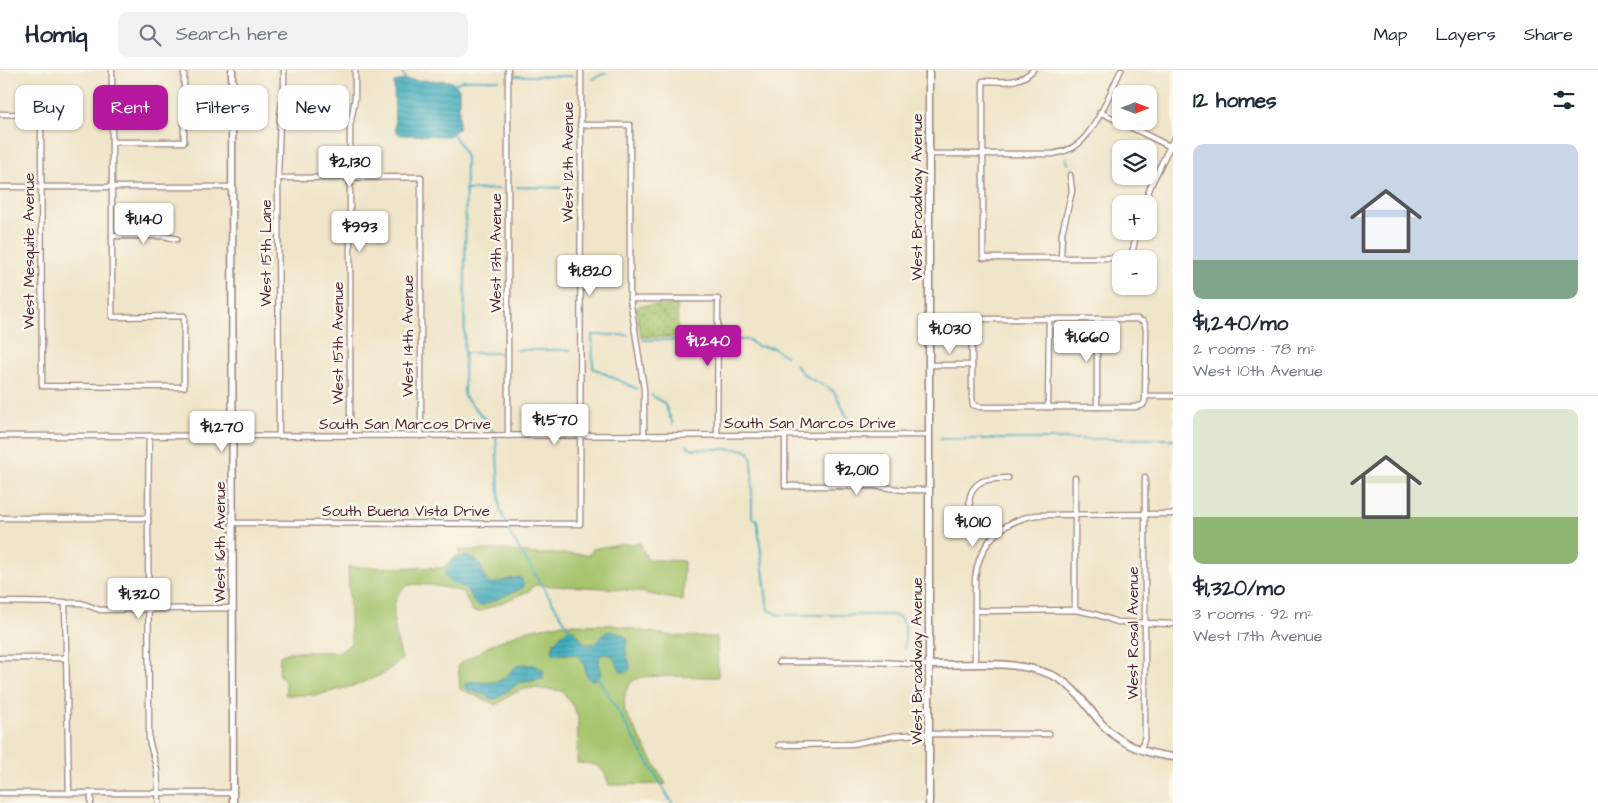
<!DOCTYPE html>
<html lang="en">
<head>
<meta charset="utf-8">
<style>
  :root { --surface:#fff; --page:#f2f2f3; --text:#1f2937; --muted:#747a83; --line:#e0e1e3; --accent:#b5179e }
  body { margin:0; font-family:"Architects Daughter",sans-serif; background:var(--page); color:var(--text); height:100vh; display:flex; flex-direction:column; font-size:19px; white-space:nowrap }
  * { box-sizing:border-box; margin:0 }
  p { font-size:16px; color:var(--muted) }
  .icon { flex:none; width:28px; height:28px; fill:none; stroke:currentColor; stroke-width:2; stroke-linecap:round; stroke-linejoin:round }
  .map { position:relative; flex:1; overflow:hidden }
  .details { display:flex; flex-direction:column; background:var(--surface); width:425px }
  .details>* { flex:none }
  .banner { position:absolute; left:15px; top:15px; width:475px; height:45px; display:flex; gap:10px }
  .needle { width:32px; rotate:90deg }
  .fabs { position:absolute; left:1112px; top:15px; display:grid; gap:10px }
  .fabs a { display:grid; place-items:center; width:45px; height:45px; border-radius:10px; background:var(--surface); box-shadow:0 1px 4px #0004; font-size:25px }
  .price { position:absolute; translate:-50% -42px; padding:0 11px; border-radius:5px; background:#fff; color:#222; font-size:16px; line-height:32px; filter:drop-shadow(0 1px 2px #0008) }
  .price::after { content:''; position:absolute; left:50%; top:30px; width:15px; height:11px; margin-left:-8px; background:inherit; clip-path:polygon(0 0,100% 0,50% 100%) }
  .price.selected { background:var(--accent); color:#fff }
  ul { padding:0; list-style:none }
  li { display:grid; align-content:center; gap:10px; height:265px; padding:0 20px }
  li+li { border-top:1px solid var(--line) }
  li span { display:grid; place-items:center; height:155px; border-radius:10px; color:#555 }
  li>.icon { margin-inline-start:auto }
  span .icon { width:90px; height:90px; fill:#fffc; stroke-width:1 }
  li b { font-size:21px }
  h2 { display:flex; justify-content:space-between; align-items:center; height:60px; padding:0 20px; font-size:21px }
  .chip { padding:0 18px; border-radius:10px; background:var(--surface); box-shadow:0 1px 4px #0004; font-size:18px; line-height:45px }
  .chip.selected { background:var(--accent); color:#fff }
  header { display:flex; align-items:center; gap:30px; box-sizing:border-box; height:70px; padding:0 25px; background:var(--surface); border-bottom:1px solid var(--line) }
  header strong { font-size:24px }
  nav { display:flex; gap:28px; margin-inline-start:auto; font-size:18px }
  .search { width:350px; height:45px; background:var(--page); display:flex; align-items:center; gap:12px; box-sizing:border-box; padding:0 18px; border-radius:10px; color:var(--muted); font-size:19px }
  main { display:flex; flex:1; min-height:0 }
  .map>svg:first-child { display:block }
  .grass { fill:#a6c56d; stroke:#78724c }
  .park { fill:url(#park-dots); stroke:#78724c }
  .water { fill:url(#water-rules); stroke:#446674 }
  .lines { fill:none; stroke-linecap:round; stroke-linejoin:round }
  .stream { stroke:#3eacbc; stroke-width:2 }
  .street-casing { stroke:#9c827a; stroke-width:7 }
  .secondary-casing { stroke:#9c827a; stroke-width:9 }
  .street { stroke:#fff; stroke-width:4.5 }
  .secondary { stroke:#fff; stroke-width:6 }
  .labels { text-anchor:middle; stroke-width:5; stroke-linejoin:round; paint-order:stroke }
  .street-label { font-size:15px; fill:#4a1f2b; stroke:#fbf7ec }
</style>
</head>
<body>
<header>
<strong>Homiq</strong>
<div class="search"><svg class="icon" aria-label="search" viewBox="0 0 24 24"><circle cx="10" cy="10" r="6"/><path d="M15 15l6 6"/></svg>Search here</div>
<nav><a>Map</a><a>Layers</a><a>Share</a></nav>
</header>
<main>
<div class="map">
<svg width="1173" height="733" viewBox="0 0 1173 733">
  <defs>
    <pattern id="park-dots" width="8" height="8" patternUnits="userSpaceOnUse" patternTransform="scale(1.25)"><rect width="8" height="8" fill="#a6c56d"/><path d="M2 2h.1M6 6h.1" fill="none" stroke="#899f5a" stroke-width="1.8" stroke-linecap="round"/></pattern>
    <pattern id="water-rules" width="6" height="5" patternUnits="userSpaceOnUse" patternTransform="scale(1.25)"><rect width="6" height="5" fill="#3eacbc"/><path d="M0 2.5h6" fill="none" stroke="#368b99"/></pattern>
  </defs>
  <rect width="100%" height="100%" fill="#fbf7ec"/>
  <filter id="ink" filterUnits="userSpaceOnUse"><feTurbulence type="fractalNoise" baseFrequency=".02" numOctaves="2"/><feDisplacementMap in="SourceGraphic" scale="10" xChannelSelector="R" yChannelSelector="G"/><feConvolveMatrix kernelMatrix="1 2 1 2 8 2 1 2 1" color-interpolation-filters="sRGB"/></filter>
  <filter id="wash" filterUnits="userSpaceOnUse"><feTurbulence type="fractalNoise" baseFrequency=".0096" numOctaves="4" result="noise"/><feDisplacementMap in="SourceGraphic" scale="20" xChannelSelector="R" yChannelSelector="G"/><feGaussianBlur stdDeviation="1.12" result="paint"/><feColorMatrix in="noise" values="0 0 0 0 0 0 0 0 0 0 0 0 0 0 0 0 0 1.4 0 .05"/><feComposite in="paint" operator="in"/></filter>
  <g filter="url(#wash)">
    <rect width="100%" height="100%" fill="#efe5c9"/>
    <g class="grass">
      <path d="M640 473 647 489 684 491 683 531 635 521 608 518 534 515 529 521 479 542 472 541 464 523C453 518 441 517 430 515 422 515 414 513 407 516 384 528 397 571 402 589L383 604 357 615 317 625H286L285 611 279 606 280 586 288 582H340L351 574 348 497 442 498 459 484V480H505L537 484H581L589 485 593 479 620 474Z"/>
      <path d="M559 554 613 555 671 566 717 567 718 607C706 607 644 605 638 608 624 615 623 628 625 642L666 714 609 715C603 694 597 694 577 693L578 648 572 634 562 621C530 618 525 613 497 635L460 619 458 595 492 574 528 560Z"/>
    </g>
    <polygon class="park" points="640,235 677,235 678,267 641,267 636,239"/>
    <g class="water">
      <polygon points="405,10 450,11 459,18 459,58 449,66 400,65 395,60 394,12"/>
      <path d="M464 486C488 489 477 502 490 514L518 507 521 508 524 515 523 518 482 536C472 535 473 529 469 523 463 512 437 515 448 496 452 490 458 487 464 486Z"/>
      <path d="M569 559 575 561 585 574H595L606 562C614 561 624 563 628 570 622 586 631 588 630 599L626 602H621L612 586 606 584 601 585C598 590 599 597 601 603L599 608 592 610 588 608C585 603 585 597 583 592 577 580 563 586 553 584 550 572 561 565 569 559Z"/>
      <path d="M523 594 534 595 543 600V609L519 613 496 629H491L485 625 468 620 465 617V614L468 612C479 611 494 615 504 608 512 602 512 597 523 594Z"/>
    </g>
    <g class="lines">
      <g class="stream">
        <polyline points="401,0 406,11"/>
        <polyline points="515,6 572,6"/>
        <polyline points="592,9 606,3"/>
        <polyline points="454,14 464,10 499,10"/>
        <polyline points="453,64 461,76 466,88 464,326 485,349 496,366 500,439 511,466 570,560"/>
        <polyline points="1066,87 1068,94"/>
        <polyline points="517,117 573,118"/>
        <polyline points="465,120 499,119"/>
        <polyline points="628,265 592,265 593,298 637,319"/>
        <polyline points="643,270 710,270"/>
        <polyline points="725,270 749,270 756,276 773,278 786,286"/>
        <polyline points="517,280 570,280"/>
        <polyline points="464,283 499,283"/>
        <path d="M795 294C798 298 802 303 806 306 814 312 825 314 833 321 840 329 844 343 850 352"/>
        <polyline points="651,325 664,333 673,354"/>
        <polyline points="940,369 1173,369"/>
        <polyline points="687,375 692,379 741,379 749,382 752,390 752,448 757,450 768,540 779,545 893,545 899,547 905,555 905,579"/>
        <polyline points="598,607 672,733"/>
      </g>
    </g>
  </g>
  <g filter="url(#ink)">
    <g class="lines">
      <g class="street-casing">
        <g id="street">
          <path d="M1033 0C1019 15 1001 11 983 11V188H1131L1137 161"/>
          <polyline points="1100,42 1173,78"/>
          <polyline points="0,44 41,45 42,316 184,317 184,246 112,247 112,0"/>
          <polyline points="580,55 630,55 630,229 644,319 644,366"/>
          <polyline points="112,72 184,72 184,0"/>
          <path d="M929 84H1053C1062 82 1071 80 1078 74 1097 59 1110 22 1121 0"/>
          <polyline points="278,108 421,107 421,366"/>
          <polyline points="0,117 232,117"/>
          <polyline points="1144,134 1152,113 1173,70"/>
          <polyline points="112,166 164,166 177,169"/>
          <polyline points="1061,188 1062,163 1072,121 1070,105"/>
          <polyline points="630,229 718,229 717,366"/>
          <polygon points="980,249 1137,249 1144,252 1146,259 1145,331 1143,335 1135,337 980,337 973,335 972,328 972,260 974,252"/>
          <polyline points="1097,249 1097,337"/>
          <polyline points="929,295 972,295"/>
          <polyline points="1146,326 1173,326"/>
          <polyline points="1048,337 1049,249"/>
          <polyline points="785,365 785,416 875,416 904,420 929,420"/>
          <polyline points="0,366 929,365"/>
          <polyline points="149,366 148,448 149,670 157,700 159,733"/>
          <polyline points="279,366 278,108 280,46 284,20 284,0"/>
          <polyline points="350,366 350,57 355,28 355,0"/>
          <polyline points="508,366 508,0"/>
          <polyline points="0,448 148,448"/>
          <polyline points="232,453 580,454 581,0"/>
          <path d="M995 464C988 458 978 451 973 442 966 432 970 418 981 412 989 408 1000 409 1008 408"/>
          <polyline points="0,532 81,533 100,540 233,538"/>
          <polyline points="65,532 69,723"/>
          <polyline points="1075,540 1075,408"/>
          <polyline points="975,541 1075,540 1095,544 1117,552 1173,554"/>
          <polyline points="0,588 66,588"/>
          <polyline points="779,592 878,592 929,595"/>
          <path d="M975 595V508C980 472 1001 451 1037 445L1173 444"/>
          <polyline points="779,675 852,674 893,666 917,664 1049,664"/>
          <polyline points="1141,680 1145,666 1145,407"/>
          <polyline points="0,723 233,723"/>
          <polyline points="91,733 91,723"/>
        </g>
      </g>
      <g class="secondary-casing">
        <g id="secondary">
          <polyline points="232,0 233,733"/>
          <polyline points="929,0 929,733"/>
          <path d="M929 595C968 595 1018 589 1054 606 1076 617 1086 636 1102 654 1120 674 1147 684 1173 687"/>
        </g>
      </g>
      <use href="#street" class="street"/>
      <use href="#secondary" class="secondary"/>
    </g>
  </g>
  <g class="labels">
    <g class="street-label">
      <text transform="translate(568 92) rotate(-90)" y="5">West 12th Avenue</text>
      <text transform="translate(917 127) rotate(-90)" y="5">West Broadway Avenue</text>
      <text transform="translate(29 181) rotate(-90)" y="5">West Mesquite Avenue</text>
      <text transform="translate(266 183) rotate(-90)" y="5">West 15th Lane</text>
      <text transform="translate(496 183) rotate(-90)" y="5">West 13th Avenue</text>
      <text transform="translate(408 266) rotate(-90)" y="5">West 14th Avenue</text>
      <text transform="translate(338 273) rotate(-90)" y="5">West 15th Avenue</text>
      <text x="810" y="358">South San Marcos Drive</text>
      <text x="405" y="359">South San Marcos Drive</text>
      <text x="406" y="446">South Buena Vista Drive</text>
      <text transform="translate(220 472) rotate(-90)" y="5">West 16th Avenue</text>
      <text transform="translate(1133 563) rotate(-90)" y="5">West Rosal Avenue</text>
      <text transform="translate(917 591) rotate(-90)" y="5">West Broadway Avenue</text>
    </g>
  </g>
</svg>
<div class="fabs">
<a><svg class="needle" viewBox="-14 -14 28 28"><path d="M0-13l5 13h-10z" fill="#e53935"/><path d="M0 13l5-13h-10z" fill="#747a83"/></svg></a>
<a><svg class="icon" aria-label="layers" viewBox="0 0 24 24"><path d="M12 4l9 5-9 5-9-5zM3 14l9 5 9-5"/></svg></a>
<a>+</a>
<a>−</a>
</div>
<b class="price" style="left:350px;top:118px">$2,130</b>
<b class="price" style="left:144px;top:175px">$1,140</b>
<b class="price" style="left:360px;top:183px">$993</b>
<b class="price" style="left:590px;top:227px">$1,820</b>
<b class="price" style="left:950px;top:285px">$1,030</b>
<b class="price" style="left:1087px;top:293px">$1,660</b>
<b class="price selected" style="left:708px;top:297px">$1,240</b>
<b class="price" style="left:555px;top:376px">$1,570</b>
<b class="price" style="left:222px;top:383px">$1,270</b>
<b class="price" style="left:857px;top:426px">$2,010</b>
<b class="price" style="left:973px;top:478px">$1,010</b>
<b class="price" style="left:139px;top:550px">$1,320</b>
<div class="banner">
<a class="chip">Buy</a>
<a class="chip selected">Rent</a>
<a class="chip">Filters</a>
<a class="chip">New</a>
</div>
</div>
<section class="details">
<h2>12 homes<svg class="icon" aria-label="filters" viewBox="0 0 24 24"><path d="M4 7h16M4 17h16"/><circle cx="9" cy="7" r="2"/><circle cx="15" cy="17" r="2"/></svg></h2>
<ul>
<li><span style="background:linear-gradient(#c9d6e8 75%,#7fa58c 0)"><svg class="icon" aria-label="home" viewBox="0 0 24 24"><path d="M3 11l9-7 9 7M6 9v11h12V9"/></svg></span><div><b>$1,240/mo</b><p>2 rooms · 78 m²</p><p>West 10th Avenue</p></div></li>
<li><span style="background:linear-gradient(#dfe7d0 70%,#8fb573 0)"><svg class="icon" aria-label="home" viewBox="0 0 24 24"><path d="M3 11l9-7 9 7M6 9v11h12V9"/></svg></span><div><b>$1,320/mo</b><p>3 rooms · 92 m²</p><p>West 17th Avenue</p></div></li>
</ul>
</section>
</main>
</body>
</html>
